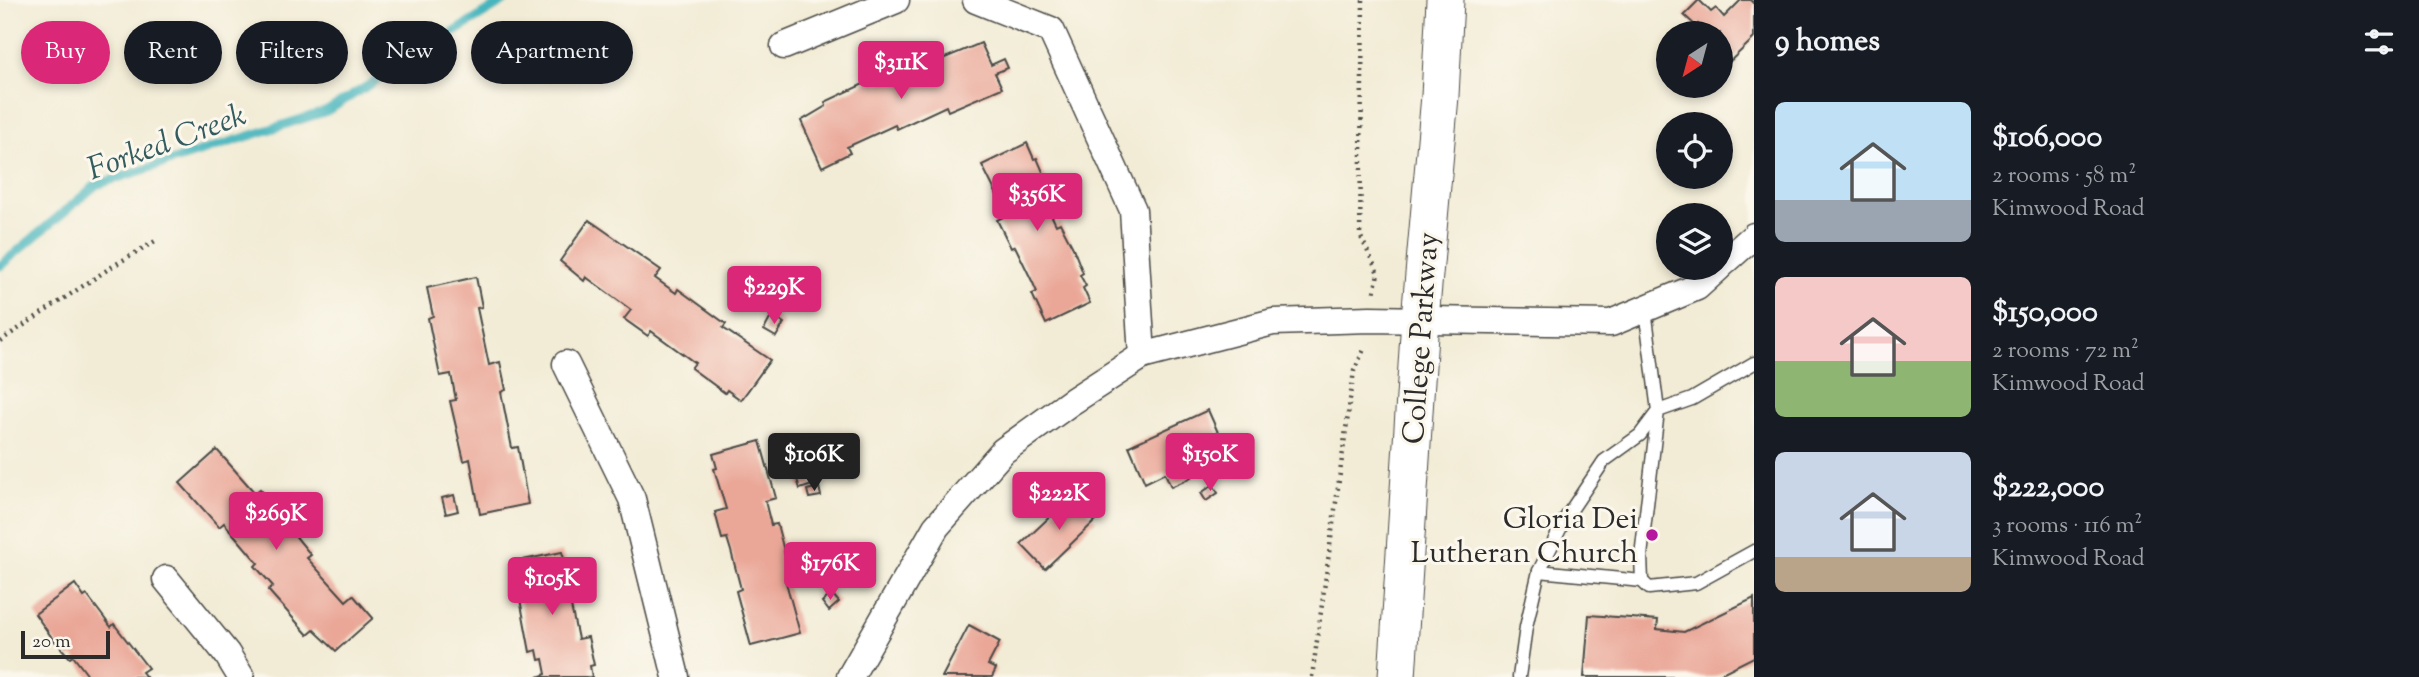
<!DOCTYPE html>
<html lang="en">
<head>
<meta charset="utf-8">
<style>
  :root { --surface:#171b24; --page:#20242c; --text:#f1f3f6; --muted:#9ea1a6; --accent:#db2777 }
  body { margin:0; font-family:"Sorts Mill Goudy",serif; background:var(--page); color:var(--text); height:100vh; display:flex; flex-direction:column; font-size:26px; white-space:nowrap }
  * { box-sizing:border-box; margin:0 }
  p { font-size:23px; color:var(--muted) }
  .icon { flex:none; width:38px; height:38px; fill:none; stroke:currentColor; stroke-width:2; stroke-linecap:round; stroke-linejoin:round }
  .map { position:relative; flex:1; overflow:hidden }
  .drawer { display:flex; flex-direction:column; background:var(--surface); width:665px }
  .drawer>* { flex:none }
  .banner { position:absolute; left:21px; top:21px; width:665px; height:63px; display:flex; gap:14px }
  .needle { width:46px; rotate:216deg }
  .buttons { position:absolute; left:1656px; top:21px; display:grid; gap:14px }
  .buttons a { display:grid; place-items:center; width:77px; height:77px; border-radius:50%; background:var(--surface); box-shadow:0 4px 10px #0003; font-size:35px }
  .scale { position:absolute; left:21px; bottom:18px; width:89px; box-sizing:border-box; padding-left:7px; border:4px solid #2b2b2b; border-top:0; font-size:19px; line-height:24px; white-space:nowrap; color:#2b2b2b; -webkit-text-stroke:5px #fbf7ec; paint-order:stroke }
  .price { position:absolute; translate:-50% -60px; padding:0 16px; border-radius:7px; background:var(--accent); color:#fff; font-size:23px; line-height:46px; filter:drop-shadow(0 2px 4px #0008) }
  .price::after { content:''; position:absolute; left:50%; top:42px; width:21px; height:16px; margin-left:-10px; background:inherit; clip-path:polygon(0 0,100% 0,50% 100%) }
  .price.on { background:#222; color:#fff }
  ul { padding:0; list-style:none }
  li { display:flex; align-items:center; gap:21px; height:175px; padding:0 21px }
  li span { display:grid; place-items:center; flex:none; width:196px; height:140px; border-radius:10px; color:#555 }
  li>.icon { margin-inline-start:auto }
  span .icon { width:84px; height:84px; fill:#fffc; stroke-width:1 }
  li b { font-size:30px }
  h2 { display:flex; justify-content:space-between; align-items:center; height:84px; padding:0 21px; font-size:30px }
  .tag { padding:0 24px; border-radius:32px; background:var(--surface); box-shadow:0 4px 10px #0003; font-size:24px; line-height:63px }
  .tag.on { background:var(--accent); color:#fff }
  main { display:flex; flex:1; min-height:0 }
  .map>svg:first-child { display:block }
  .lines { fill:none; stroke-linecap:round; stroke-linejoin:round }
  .stream { stroke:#46b5bd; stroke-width:9 }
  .building { fill:#eaa798 }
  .service-casing { stroke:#494845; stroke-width:15 }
  .minor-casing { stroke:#494845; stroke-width:29 }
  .secondary-casing { stroke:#494845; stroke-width:39 }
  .path { stroke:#494845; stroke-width:4.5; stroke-dasharray:2 5; stroke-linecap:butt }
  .service { stroke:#fff; stroke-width:12 }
  .minor { stroke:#fff; stroke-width:26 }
  .secondary { stroke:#fff; stroke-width:37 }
  .poi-dot { fill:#b5179e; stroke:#fbf7ec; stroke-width:2.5 }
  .labels { text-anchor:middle; stroke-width:6; stroke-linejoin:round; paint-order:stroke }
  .street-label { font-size:30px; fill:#2b2b2b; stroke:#fbf7ec }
  .poi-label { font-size:30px; fill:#2b2b2b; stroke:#fbf7ec; text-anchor:end }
  .water-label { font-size:32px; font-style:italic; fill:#345b5e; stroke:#fbf7ec }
</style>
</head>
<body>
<main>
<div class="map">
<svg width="1754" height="677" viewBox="0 0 1754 677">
  <rect width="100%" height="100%" fill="#fbf7ec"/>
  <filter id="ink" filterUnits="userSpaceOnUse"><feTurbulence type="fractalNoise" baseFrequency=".0143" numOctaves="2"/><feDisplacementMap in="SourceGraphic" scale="14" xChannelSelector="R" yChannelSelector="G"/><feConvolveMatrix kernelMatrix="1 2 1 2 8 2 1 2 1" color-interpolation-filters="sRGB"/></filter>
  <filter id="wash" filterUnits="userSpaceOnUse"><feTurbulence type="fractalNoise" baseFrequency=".00686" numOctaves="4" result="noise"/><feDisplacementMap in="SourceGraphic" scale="28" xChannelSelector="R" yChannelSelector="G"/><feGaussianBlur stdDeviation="1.57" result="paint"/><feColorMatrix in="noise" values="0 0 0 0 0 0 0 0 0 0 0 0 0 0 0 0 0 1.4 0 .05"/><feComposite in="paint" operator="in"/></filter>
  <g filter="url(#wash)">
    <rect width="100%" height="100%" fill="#f2ecd6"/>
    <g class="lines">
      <polyline class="stream" points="0,266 96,185 327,111 506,0"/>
    </g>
    <g id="blocks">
      <g class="building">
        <polygon points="1699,0 1711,12 1716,8 1724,17 1741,0 1751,0 1754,3 1754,38 1720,71 1720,33 1699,33 1703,29 1698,24 1696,26 1684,15"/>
        <polygon points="981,43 991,65 1004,59 1008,68 995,73 1002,88 948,111 946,106 897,129 895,125 847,147 850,153 822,167 801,121 826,106 825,102 876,78 878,83 926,60 928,65"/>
        <polygon points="1027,143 1034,159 1037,158 1053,195 1044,200 1056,225 1060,223 1073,248 1083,273 1080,275 1086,286 1083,288 1090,303 1046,324 1032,294 1037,292 1033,283 1015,246 1011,248 997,220 1007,215 982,165"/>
        <polygon points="589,220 661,270 655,278 676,293 678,289 726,324 723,328 770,360 741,400 727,390 725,393 691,368 695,363 651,331 648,336 624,319 631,310 586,277 584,281 560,261"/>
        <polygon points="476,277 482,307 477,308 489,365 500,362 506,390 501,392 512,448 518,447 528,504 480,514 470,459 464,461 450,401 456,400 451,374 440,376 428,318 433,316 427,288"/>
        <polygon points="772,315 784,323 776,337 764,330"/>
        <polygon points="1208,410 1224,446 1184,464 1191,478 1171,487 1165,473 1145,483 1129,446"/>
        <polygon points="760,441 776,498 765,501 771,525 777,524 784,551 791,577 785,579 800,633 751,646 736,591 741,589 731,551 727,538 722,539 715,512 726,509 714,469 717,468 713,454"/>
        <polygon points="217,450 255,493 260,489 296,530 293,533 311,555 307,558 346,601 353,595 373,618 336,651 314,630 308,635 268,590 273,586 255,566 258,563 224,523 219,527 180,483"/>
        <polygon points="809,475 812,485 800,489 797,479"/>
        <polygon points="1213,485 1218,493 1206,501 1201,493"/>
        <polygon points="819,487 821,496 809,498 807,490"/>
        <polygon points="454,495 458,511 446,514 442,498"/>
        <polygon points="1073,495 1096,520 1045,569 1021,544"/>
        <polygon points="562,552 571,582 566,583 578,639 588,637 594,665 590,666 592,677 538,677 546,674 543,659 539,660 537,650 530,652 513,562"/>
        <polygon points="835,566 837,576 826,577 825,568"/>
        <polygon points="75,584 84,597 87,595 111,627 114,624 148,668 142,672 146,677 89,677 73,656 70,658 53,639 35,614"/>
        <polygon points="832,594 839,602 829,611 822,602"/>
        <polygon points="1754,598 1754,657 1714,677 1584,677 1589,615 1658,620 1657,629 1684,632"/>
        <polygon points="969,625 1000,642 988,665 996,669 992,677 942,677"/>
      </g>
    </g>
  </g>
  <g filter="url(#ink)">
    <use href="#blocks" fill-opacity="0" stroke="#494845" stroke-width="2"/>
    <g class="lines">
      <g class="service-casing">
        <g id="service">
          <polyline points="1754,363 1692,399 1658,411 1641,556 1642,581 1649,588 1696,583 1754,551"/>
          <polyline points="1539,571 1642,581"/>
          <polyline points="1519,677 1526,627 1539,571 1565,519 1604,461 1640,435 1658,411 1645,309"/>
        </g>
      </g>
      <g class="minor-casing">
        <g id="minor">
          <polyline points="976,0 1051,30 1133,210 1142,356"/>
          <polyline points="784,46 896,0"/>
          <polyline points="1720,266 1754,236"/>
          <polyline points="566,364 632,499 676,677"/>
          <polyline points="166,579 227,654 241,677"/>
          <polyline points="850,677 936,527 1003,451 1071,402 1142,356 1273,322 1370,319 1611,323 1697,287 1718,268"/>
        </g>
      </g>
      <g class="secondary-casing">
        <polyline id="secondary" points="1397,677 1420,319 1440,96 1445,0"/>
      </g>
      <g class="path">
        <polyline points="1363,0 1360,235 1378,273 1374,294"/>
        <polyline points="0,341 113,266 157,240"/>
        <polyline points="1312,677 1354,371 1365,347"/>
      </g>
      <use href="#service" class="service"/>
      <use href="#minor" class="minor"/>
      <use href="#secondary" class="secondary"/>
    </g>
  </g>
  <circle class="poi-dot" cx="1652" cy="535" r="7"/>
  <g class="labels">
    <g class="street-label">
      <text transform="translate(1420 338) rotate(-86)" y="10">College Parkway</text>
    </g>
    <g class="poi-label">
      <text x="1638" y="528">Gloria Dei<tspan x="1638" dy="34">Lutheran Church</tspan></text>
    </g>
    <g class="water-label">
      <text transform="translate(166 141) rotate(-20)" y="11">Forked Creek</text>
    </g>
  </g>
</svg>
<div class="buttons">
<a><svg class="needle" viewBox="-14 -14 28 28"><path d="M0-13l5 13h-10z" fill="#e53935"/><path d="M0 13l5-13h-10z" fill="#9ea1a6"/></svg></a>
<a><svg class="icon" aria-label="locate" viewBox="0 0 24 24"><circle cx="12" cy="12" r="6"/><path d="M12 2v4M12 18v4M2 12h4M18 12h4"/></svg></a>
<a><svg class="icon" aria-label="layers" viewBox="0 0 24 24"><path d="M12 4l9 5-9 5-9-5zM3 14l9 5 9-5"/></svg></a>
</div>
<div class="scale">20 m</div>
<b class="price" style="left:901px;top:101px">$311K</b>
<b class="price" style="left:1037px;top:233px">$356K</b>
<b class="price" style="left:774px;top:326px">$229K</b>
<b class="price on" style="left:814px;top:493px">$106K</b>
<b class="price" style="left:1210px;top:493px">$150K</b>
<b class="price" style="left:1059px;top:532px">$222K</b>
<b class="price" style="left:276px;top:552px">$269K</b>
<b class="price" style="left:830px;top:602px">$176K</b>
<b class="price" style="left:552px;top:617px">$105K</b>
<div class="banner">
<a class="tag on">Buy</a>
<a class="tag">Rent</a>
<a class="tag">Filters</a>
<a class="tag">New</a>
<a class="tag">Apartment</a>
</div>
</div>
<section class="drawer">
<h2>9 homes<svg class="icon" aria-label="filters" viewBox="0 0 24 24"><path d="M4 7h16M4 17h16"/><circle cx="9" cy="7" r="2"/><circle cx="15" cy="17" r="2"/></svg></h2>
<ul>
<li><span style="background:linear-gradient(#bfe0f5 70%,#9aa5b1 0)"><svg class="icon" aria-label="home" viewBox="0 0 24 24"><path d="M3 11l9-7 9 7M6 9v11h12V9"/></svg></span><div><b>$106,000</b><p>2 rooms · 58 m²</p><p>Kimwood Road</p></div></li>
<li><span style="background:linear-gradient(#f6c9c9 60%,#8fb573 0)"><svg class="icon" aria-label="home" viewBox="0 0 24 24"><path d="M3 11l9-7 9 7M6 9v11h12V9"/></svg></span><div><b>$150,000</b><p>2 rooms · 72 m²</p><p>Kimwood Road</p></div></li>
<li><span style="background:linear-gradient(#c9d6e8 75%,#b9a48a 0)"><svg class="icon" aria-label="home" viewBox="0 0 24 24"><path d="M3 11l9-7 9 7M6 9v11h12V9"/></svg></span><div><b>$222,000</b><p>3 rooms · 116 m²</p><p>Kimwood Road</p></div></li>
</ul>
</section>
</main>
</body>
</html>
